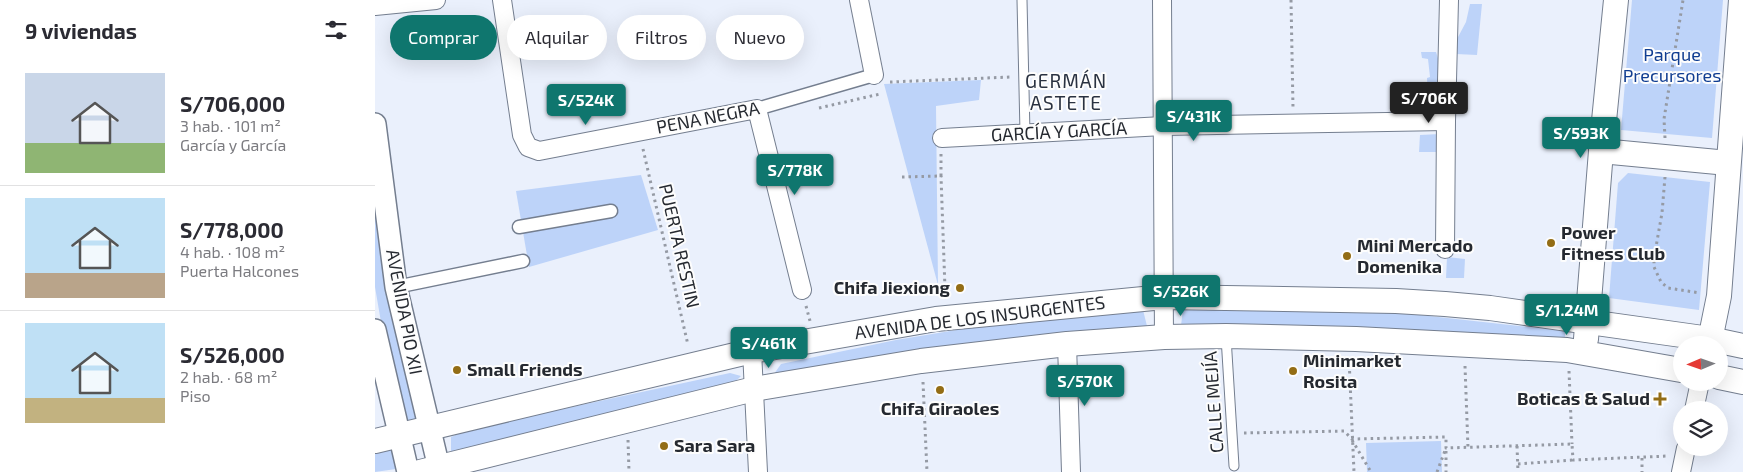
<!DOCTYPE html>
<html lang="es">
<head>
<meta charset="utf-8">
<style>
  :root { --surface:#fff; --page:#f7f7f7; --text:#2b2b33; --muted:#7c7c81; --line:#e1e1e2; --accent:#0f766e }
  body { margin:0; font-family:"Exo 2",sans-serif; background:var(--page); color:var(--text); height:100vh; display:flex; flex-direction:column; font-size:19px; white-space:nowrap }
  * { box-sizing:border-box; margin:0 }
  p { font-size:16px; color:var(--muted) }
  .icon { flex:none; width:28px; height:28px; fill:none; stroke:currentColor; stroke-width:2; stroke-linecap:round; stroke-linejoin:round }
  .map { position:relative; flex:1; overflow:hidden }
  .details { display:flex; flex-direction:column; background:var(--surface); width:375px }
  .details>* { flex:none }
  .banner { position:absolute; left:15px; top:15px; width:475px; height:45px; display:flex; gap:10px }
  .needle { width:32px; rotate:268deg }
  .controls { position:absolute; left:1298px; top:336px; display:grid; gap:10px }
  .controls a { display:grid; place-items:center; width:55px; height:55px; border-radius:50%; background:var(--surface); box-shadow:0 5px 20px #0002; font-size:25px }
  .price { position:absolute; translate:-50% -42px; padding:0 11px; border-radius:5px; background:var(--accent); color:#fff; font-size:16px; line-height:32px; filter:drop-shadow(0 1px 2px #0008) }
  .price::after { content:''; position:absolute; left:50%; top:30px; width:15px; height:11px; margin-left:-8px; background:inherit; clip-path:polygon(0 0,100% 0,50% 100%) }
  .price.on { background:#222; color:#fff }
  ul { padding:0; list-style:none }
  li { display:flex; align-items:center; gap:15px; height:125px; padding:0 25px }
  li+li { border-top:1px solid var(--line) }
  li span { display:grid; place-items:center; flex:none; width:140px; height:100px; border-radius:0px; color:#555 }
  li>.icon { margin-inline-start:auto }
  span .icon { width:60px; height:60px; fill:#fffc; stroke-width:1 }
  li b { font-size:21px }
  h2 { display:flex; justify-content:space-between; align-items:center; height:60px; padding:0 25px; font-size:21px }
  .pill { padding:0 18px; border-radius:22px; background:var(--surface); box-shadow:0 5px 20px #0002; font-size:18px; line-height:45px }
  .pill.on { background:var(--accent); color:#fff }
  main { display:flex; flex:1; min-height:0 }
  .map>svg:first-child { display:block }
  .green { fill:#bdd3f9 }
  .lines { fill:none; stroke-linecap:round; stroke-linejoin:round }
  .service-casing { stroke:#747e8f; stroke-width:11 }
  .pedestrian-casing { stroke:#747e8f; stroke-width:15 }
  .minor-casing { stroke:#747e8f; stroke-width:20 }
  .tertiary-casing { stroke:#747e8f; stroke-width:24 }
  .secondary-casing { stroke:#747e8f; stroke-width:26 }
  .path { stroke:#959aa4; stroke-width:3; stroke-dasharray:2.5 4; stroke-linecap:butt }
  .service { stroke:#fff; stroke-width:9 }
  .pedestrian { stroke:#fff; stroke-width:12 }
  .minor { stroke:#fff; stroke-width:18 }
  .tertiary { stroke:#fff; stroke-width:21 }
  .secondary { stroke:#fff; stroke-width:24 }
  .poi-dot { fill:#936d15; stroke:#fdfdfd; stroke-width:2 }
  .labels { text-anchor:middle; stroke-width:4; stroke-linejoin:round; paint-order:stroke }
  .park-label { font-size:18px; fill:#103d91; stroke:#fdfdfd }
  .street-label { font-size:18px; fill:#252930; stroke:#fdfdfd }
  .poi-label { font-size:18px; font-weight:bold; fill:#252930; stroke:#fdfdfd; text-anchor:start }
  .neighbourhood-label { font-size:19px; letter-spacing:1px; fill:#2a3241; stroke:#fdfdfd }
</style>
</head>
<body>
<main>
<section class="details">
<h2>9 viviendas<svg class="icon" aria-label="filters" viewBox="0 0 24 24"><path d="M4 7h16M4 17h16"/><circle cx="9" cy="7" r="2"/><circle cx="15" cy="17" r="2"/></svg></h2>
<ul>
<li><span style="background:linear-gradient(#c9d6e8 70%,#8fb573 0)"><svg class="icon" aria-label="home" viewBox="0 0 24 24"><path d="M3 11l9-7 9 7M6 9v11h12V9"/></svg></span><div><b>S/706,000</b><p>3 hab. · 101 m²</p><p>García y García</p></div></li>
<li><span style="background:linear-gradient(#bfe0f5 75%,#b9a48a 0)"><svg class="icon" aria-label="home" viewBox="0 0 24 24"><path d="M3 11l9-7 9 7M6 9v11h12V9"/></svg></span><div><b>S/778,000</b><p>4 hab. · 108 m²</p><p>Puerta Halcones</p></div></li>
<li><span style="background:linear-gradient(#bfe0f5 75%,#c2b280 0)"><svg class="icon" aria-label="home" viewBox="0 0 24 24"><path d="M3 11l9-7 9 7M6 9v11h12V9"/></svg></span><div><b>S/526,000</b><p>2 hab. · 68 m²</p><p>Piso</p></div></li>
</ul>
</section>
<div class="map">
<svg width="1368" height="472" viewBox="0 0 1368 472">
  <rect width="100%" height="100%" fill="#eaf0fc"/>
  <g class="green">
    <polygon points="1257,0 1348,0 1337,138 1246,130"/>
    <polygon points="1095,4 1107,4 1102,55 1081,54 1082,39 1091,22"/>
    <path d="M1046 52H1061C1067 68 1066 84 1061 100L1053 101 1052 78 1055 77 1053 59 1047 58Z"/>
    <polygon points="606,80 604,100 561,106 563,285 509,84"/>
    <polygon points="1065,134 1064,152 1044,152 1045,135"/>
    <polygon points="0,157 17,297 41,420 27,422 13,363 0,287"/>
    <polygon points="1253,173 1335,182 1324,310 1234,298 1243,183"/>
    <polygon points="266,175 283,230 154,267 141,191"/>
    <polygon points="1072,257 1090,259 1089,278 1071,278"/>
    <polygon points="767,306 772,326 574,348 399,374 406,364 521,340 648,319"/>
    <polygon points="808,308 1018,312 1190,331 1190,343 806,326"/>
    <polygon points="355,373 366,376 358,384 76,454 76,437 95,429"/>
    <polygon points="1066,441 1067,472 992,472 991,443"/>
    <polygon points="18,449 21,469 0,472 0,453"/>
  </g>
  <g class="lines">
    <g class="service-casing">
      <g id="service">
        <polyline points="647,0 650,133"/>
        <polyline points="851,337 859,466"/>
      </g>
    </g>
    <g class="pedestrian-casing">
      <g id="pedestrian">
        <polyline points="382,109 499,75"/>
        <polyline points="144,227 236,211"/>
        <polyline points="21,287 148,261"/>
      </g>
    </g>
    <g class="minor-casing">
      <g id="minor">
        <polyline points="127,0 147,135 153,147 164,151 382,109 427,290"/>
        <polyline points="484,0 499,75"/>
        <polyline points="787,0 789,337"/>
        <polyline points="0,6 61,0"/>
        <polyline points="567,138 788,126 1071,121"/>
        <polyline points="1070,249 1071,121 1074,0"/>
        <polyline points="692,344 696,472"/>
        <polyline points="377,351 383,472"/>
        <polyline points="1319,410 1325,382"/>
        <polyline points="1306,472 1311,448"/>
      </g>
    </g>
    <g class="tertiary-casing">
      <g id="tertiary">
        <polyline points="0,124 21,287 64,468"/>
        <polyline points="0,330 33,472"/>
      </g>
    </g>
    <g class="secondary-casing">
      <g id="secondary">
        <polyline points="1226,151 1353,163"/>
        <polyline points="1211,339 1226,151 1241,0"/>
        <polyline points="1334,345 1344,296 1366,0"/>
        <polyline points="1344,377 1368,382"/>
        <polyline points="0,441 377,351 561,319 789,297 1021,301 1070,304 1115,308 1335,339 1368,346"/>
        <polyline points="45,472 379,389 546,361 692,344 789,337 851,336 981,339 1192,350 1306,370"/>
      </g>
    </g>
    <g class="path">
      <polyline points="916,0 918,108"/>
      <polyline points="515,82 636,77"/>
      <polyline points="444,108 505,94"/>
      <polyline points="1290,138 1289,119 1308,0"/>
      <polyline points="268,149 313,345"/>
      <polyline points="527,177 566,176 566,153"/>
      <polyline points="1290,177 1287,213 1279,258 1279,267 1286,282 1293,288 1325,293"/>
      <polyline points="559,293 570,289 566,176"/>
      <polyline points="431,306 435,321"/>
      <polyline points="974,358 979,472"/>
      <polyline points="1090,366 1093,448"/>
      <polyline points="1194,371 1197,444"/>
      <polyline points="548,382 552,472"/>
      <polyline points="869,433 969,431 977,439 1071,437 1071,448 1197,444 1198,460 1293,456"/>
      <polyline points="253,440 254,472"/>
      <polyline points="977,440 996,472"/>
      <polyline points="1142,446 1143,472"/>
      <polyline points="1071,451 1071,472"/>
      <polyline points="1267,458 1267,472"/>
      <polyline points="1143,464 1198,460"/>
      <polyline points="1062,472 1071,448"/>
    </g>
    <use href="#service" class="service"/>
    <use href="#pedestrian" class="pedestrian"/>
    <use href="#minor" class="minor"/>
    <use href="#tertiary" class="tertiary"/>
    <use href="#secondary" class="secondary"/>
  </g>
  <g class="poi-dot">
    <circle cx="1176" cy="243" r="5"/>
    <circle cx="972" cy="256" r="5"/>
    <circle cx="585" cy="288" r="5"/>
    <circle cx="82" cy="370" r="5"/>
    <circle cx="918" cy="371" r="5"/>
    <circle cx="565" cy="390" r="5"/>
    <path d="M1282.5 391.5h5v5h5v5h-5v5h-5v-5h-5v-5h5z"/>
    <circle cx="289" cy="446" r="5"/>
  </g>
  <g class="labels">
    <g class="park-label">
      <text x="1297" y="61">Parque<tspan x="1297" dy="21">Precursores</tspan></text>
    </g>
    <g class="street-label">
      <text transform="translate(333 118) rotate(-11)" y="6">PENA NEGRA</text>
      <text transform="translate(684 132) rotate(-3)" y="6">GARCÍA Y GARCÍA</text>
      <text transform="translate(304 246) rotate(77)" y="6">PUERTA RESTIN</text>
      <text transform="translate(29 312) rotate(79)" y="6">AVENIDA PIO XII</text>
      <text transform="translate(605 318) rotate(-7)" y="6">AVENIDA DE LOS INSURGENTES</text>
      <text transform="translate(839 402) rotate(-94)" y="6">CALLE MEJÍA</text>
    </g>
    <g class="poi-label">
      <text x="1186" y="239">Power<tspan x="1186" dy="21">Fitness Club</tspan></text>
      <text x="982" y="252">Mini Mercado<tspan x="982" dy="21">Domenika</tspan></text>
      <text x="575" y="294" text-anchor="end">Chifa Jiexiong</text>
      <text x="928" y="367">Minimarket<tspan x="928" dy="21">Rosita</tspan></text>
      <text x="92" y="376">Small Friends</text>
      <text x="1275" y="405" text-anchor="end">Boticas &amp; Salud</text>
      <text x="565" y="415" text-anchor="middle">Chifa Giraoles</text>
      <text x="299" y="452">Sara Sara</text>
    </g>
    <g class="neighbourhood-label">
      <text x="691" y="88">GERMÁN<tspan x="691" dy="22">ASTETE</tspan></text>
    </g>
  </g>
</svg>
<div class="controls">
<a><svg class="needle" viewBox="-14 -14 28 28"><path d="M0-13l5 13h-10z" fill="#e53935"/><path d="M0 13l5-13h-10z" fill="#7c7c81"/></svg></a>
<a><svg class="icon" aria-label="layers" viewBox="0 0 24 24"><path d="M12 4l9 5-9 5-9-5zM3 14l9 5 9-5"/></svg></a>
</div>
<b class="price on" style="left:1054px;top:124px">S/706K</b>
<b class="price" style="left:211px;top:126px">S/524K</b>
<b class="price" style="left:819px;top:142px">S/431K</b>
<b class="price" style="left:1206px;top:159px">S/593K</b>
<b class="price" style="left:420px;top:196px">S/778K</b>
<b class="price" style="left:806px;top:317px">S/526K</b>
<b class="price" style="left:1192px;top:336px">S/1.24M</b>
<b class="price" style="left:394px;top:369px">S/461K</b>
<b class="price" style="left:710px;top:407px">S/570K</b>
<div class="banner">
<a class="pill on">Comprar</a>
<a class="pill">Alquilar</a>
<a class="pill">Filtros</a>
<a class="pill">Nuevo</a>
</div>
</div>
</main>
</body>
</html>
